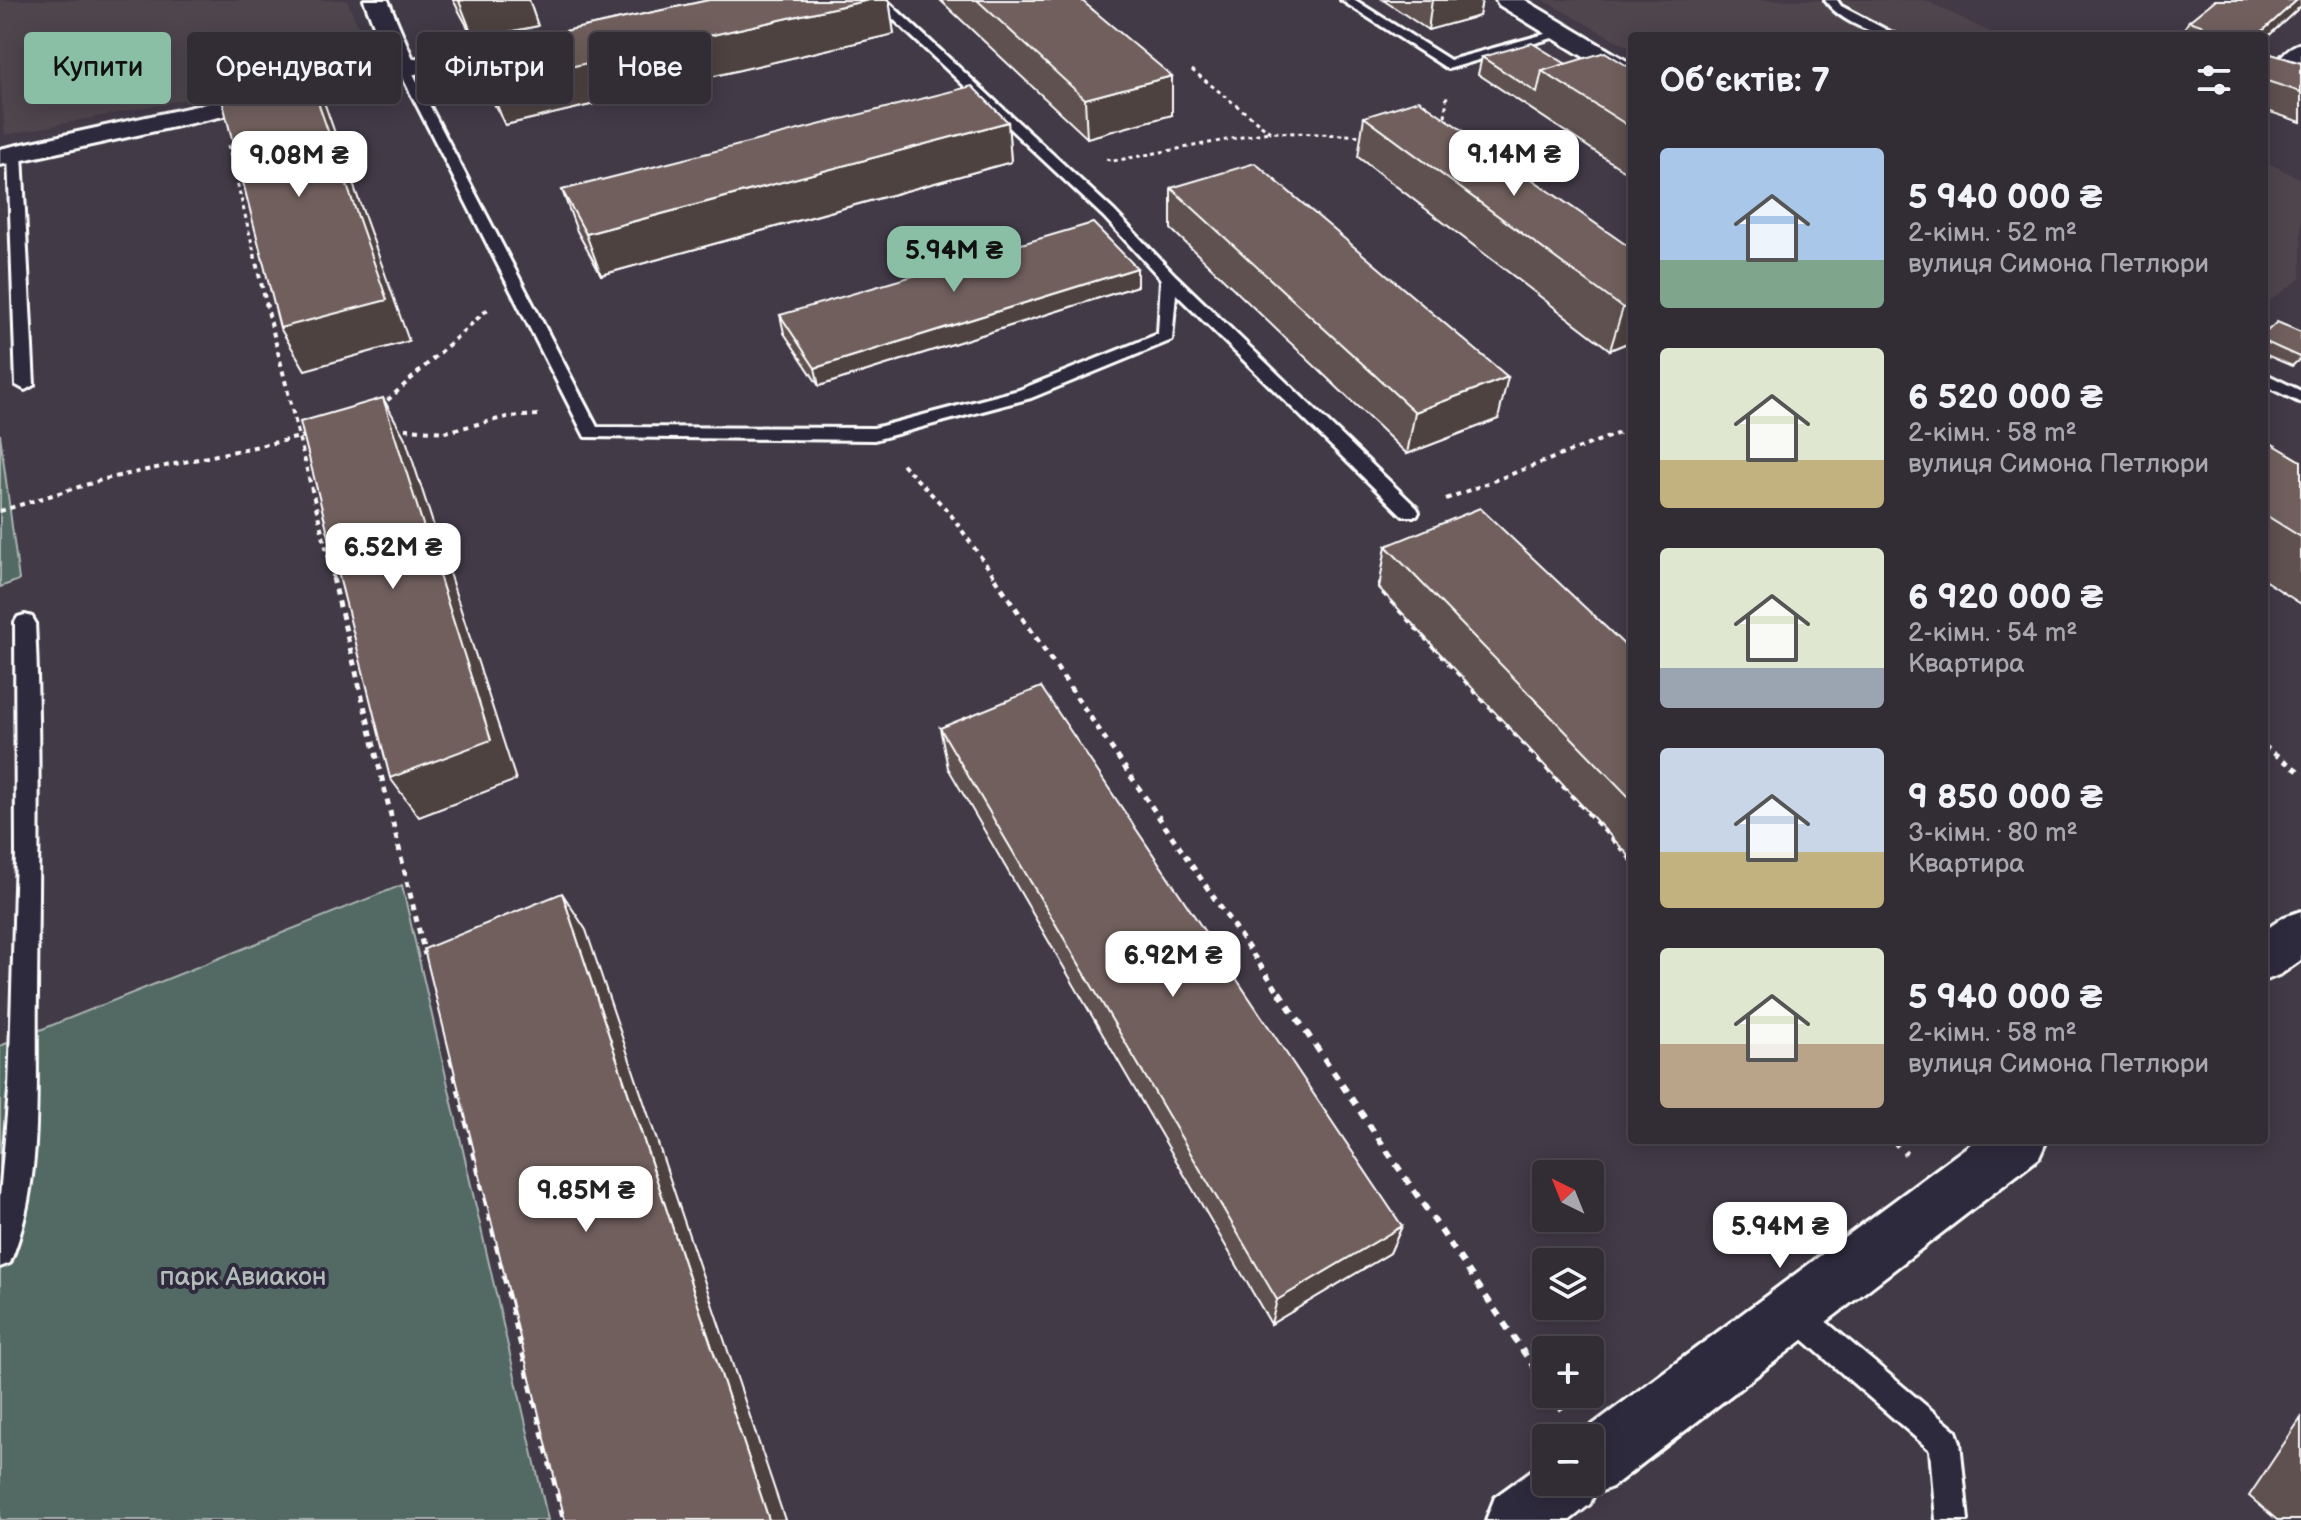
<!DOCTYPE html>
<html lang="uk">
<head>
<meta charset="utf-8">
<style>
  :root { --surface:#322c35; --page:#3d3841; --text:#f1f3f6; --muted:#a8a7ad; --line:#4d4850; --accent:#8abfa5 }
  body { margin:0; font-family:"Balsamiq Sans",sans-serif; background:var(--page); color:var(--text); height:100vh; display:flex; flex-direction:column; font-size:30px; white-space:nowrap }
  * { box-sizing:border-box; margin:0 }
  p { font-size:26px; color:var(--muted) }
  .icon { flex:none; width:44px; height:44px; fill:none; stroke:currentColor; stroke-width:2; stroke-linecap:round; stroke-linejoin:round }
  .map { position:relative; flex:1; overflow:hidden }
  .drawer { position:absolute; left:1628px; top:32px; width:640px; height:1112px; display:flex; flex-direction:column; background:var(--surface); border-radius:8px; box-shadow:0 4px 20px #0003,0 0 0 2px var(--line) }
  .drawer>* { flex:none }
  .hud { position:absolute; left:24px; top:32px; width:760px; height:72px; display:flex; gap:16px }
  .needle { width:52px; rotate:317deg }
  .controls { position:absolute; left:1532px; top:1160px; display:grid; gap:16px }
  .controls a { display:grid; place-items:center; width:72px; height:72px; border-radius:8px; background:var(--surface); box-shadow:0 4px 20px #0003,0 0 0 2px var(--line); font-size:40px }
  .price { position:absolute; translate:-50% -68px; padding:0 18px; border-radius:16px; background:#fff; color:#222; font-size:26px; line-height:52px; filter:drop-shadow(0 2px 4px #0008) }
  .price::after { content:''; position:absolute; left:50%; top:48px; width:24px; height:18px; margin-left:-12px; background:inherit; clip-path:polygon(0 0,100% 0,50% 100%) }
  .price.active { background:var(--accent); color:#111 }
  ul { padding:0; list-style:none }
  li { display:flex; align-items:center; gap:24px; height:200px; padding:0 32px }
  li span { display:grid; place-items:center; flex:none; width:224px; height:160px; border-radius:8px; color:#555 }
  li>.icon { margin-inline-start:auto }
  span .icon { width:96px; height:96px; fill:#fffc; stroke-width:1 }
  li b { font-size:34px }
  h2 { display:flex; justify-content:space-between; align-items:center; height:96px; padding:0 32px; font-size:34px }
  .chip { padding:0 28px; border-radius:8px; background:var(--surface); box-shadow:0 4px 20px #0003,0 0 0 2px var(--line); font-size:28px; line-height:72px }
  .chip.active { background:var(--accent); color:#111 }
  .map>svg:first-child { display:block }
  .built { fill:#50454e }
  .green { fill:#536963; stroke:#a9b4b1; stroke-width:2 }
  .lines { fill:none; stroke-linecap:round; stroke-linejoin:round }
  .service-casing { stroke:#fff; stroke-width:6 }
  .minor-casing { stroke:#fff; stroke-width:6 }
  .path-far3 { stroke:#fff; stroke-width:3; stroke-dasharray:4 4; stroke-linecap:butt }
  .path-far2 { stroke:#fff; stroke-width:4; stroke-dasharray:5 5; stroke-linecap:butt }
  .path-far1 { stroke:#fff; stroke-width:5; stroke-dasharray:6 6; stroke-linecap:butt }
  .path { stroke:#fff; stroke-width:6; stroke-dasharray:8 8; stroke-linecap:butt }
  .service { fill:#2f2a3d; fill-rule:evenodd }
  .minor { fill:#2f2a3d; fill-rule:evenodd }
  .wall { fill:#5f5150; stroke:#fff; stroke-width:2 }
  .shaded-wall { fill:#4e4241; stroke:#fff; stroke-width:2 }
  .building { fill:#6f5e5d; stroke:#fff; stroke-width:2 }
  .labels { text-anchor:middle; stroke-width:8; stroke-linejoin:round; paint-order:stroke }
  .near-park-label { font-size:26px; fill:#b2bcb9; stroke:#2f2a3d }
</style>
</head>
<body>
<div class="map">
<svg width="2301" height="1520" viewBox="0 0 2301 1520">
  <rect width="100%" height="100%" fill="#423a47"/>
  <filter id="ink" filterUnits="userSpaceOnUse"><feTurbulence type="fractalNoise" baseFrequency=".0125" numOctaves="2"/><feDisplacementMap in="SourceGraphic" scale="16" xChannelSelector="R" yChannelSelector="G"/><feConvolveMatrix kernelMatrix="1 2 1 2 8 2 1 2 1" color-interpolation-filters="sRGB"/></filter>
  <g filter="url(#ink)">
    <g class="built">
      <polygon points="0,0 347,0 373,62 5,135 0,78"/>
      <polygon points="1543,0 1925,0 1998,36 1632,36 1632,49"/>
      <polygon points="2264,161 2301,179 2301,278 2264,305"/>
    </g>
    <g class="green">
      <polygon points="0,434 19,580 0,587"/>
      <polygon points="402,885 548,1520 0,1520 0,1046"/>
    </g>
    <g class="lines">
      <g class="service-casing">
        <g id="service">
          <polygon points="873,0 886,0 1114,211 1175,275 1417,508 1419,512 1417,516 1403,516 1176,294 1172,340 1031,398 874,440 585,437 398,68 399,65 410,68 597,427 874,428 1019,390 1158,334 1161,279 1104,217"/>
          <polygon points="1341,0 1355,0 1450,60 1563,29 1569,33 1448,69"/>
          <path d="M1825 0H1837L1841 6 1898 36C1875 36 1838 20 1825 0Z"/>
          <polygon points="15,150 22,154 34,385 25,390 16,385 8,154"/>
          <polygon points="2264,373 2301,391 2301,403 2264,385"/>
          <path d="M25 615 32 617 35 622C41 746 38 869 37 993 35 1081 45 1179 10 1263L0 1267V1197L9 1091 16 854 15 622 18 617Z"/>
          <polygon points="1794,1298 1804,1303 1956,1431 1960,1442 1968,1520 1936,1520 1930,1450 1784,1323 1779,1313 1784,1303"/>
        </g>
      </g>
      <g class="minor-casing">
        <g id="minor">
          <polygon points="364,0 388,0 413,59 529,33 538,36 542,41 538,46 529,49 0,165 0,149 389,64"/>
          <polygon points="1496,0 1525,0 1632,64 1632,83 1623,81 1499,5"/>
          <path d="M2301 43V71L2283 65 2279 60C2285 51 2291 46 2301 43Z"/>
          <polygon points="2301,911 2301,960 2281,974 2264,981 2264,931 2284,917"/>
          <polygon points="1976,1140 2047,1140 2039,1158 1612,1487 1594,1494 1590,1504 1570,1520 1486,1520 1495,1497 1546,1460 1546,1482 1590,1482 1590,1438 1575,1438"/>
        </g>
      </g>
      <g class="path-far3">
        <polyline points="1192,70 1270,132 1368,136"/>
        <polyline points="1439,120 1445,118 1447,94"/>
        <polyline points="228,145 255,256"/>
        <polyline points="1106,159 1113,161 1269,132"/>
      </g>
      <g class="path-far2">
        <polyline points="254,254 334,580"/>
        <polyline points="380,407 488,309"/>
        <polyline points="395,428 445,432 507,417 539,415"/>
        <polyline points="902,464 949,512 997,580"/>
        <polyline points="1446,499 1632,428"/>
        <polyline points="0,511 105,479 310,435"/>
      </g>
      <g class="path-far1">
        <polyline points="333,578 425,955"/>
        <polyline points="995,578 1280,994"/>
        <polyline points="1381,582 1379,588 1632,860"/>
        <polyline points="2264,746 2301,773"/>
      </g>
      <g class="path">
        <polyline points="1279,992 1546,1385"/>
        <polyline points="451,1058 564,1520"/>
        <polyline points="1893,1140 1906,1154"/>
        <polyline points="1552,1394 1562,1410"/>
      </g>
      <use href="#service" class="service"/>
      <use href="#minor" class="minor"/>
    </g>
    <g class="wall">
      <polygon points="453,0 529,0 538,26 474,39"/>
      <polygon points="709,0 889,0 894,34 505,125 487,90 472,51"/>
      <polygon points="940,0 1081,0 1172,115 1087,138"/>
      <polygon points="1383,0 1482,0 1479,16 1428,30"/>
      <polygon points="2301,6 2264,40 2264,36 2180,36 2189,21"/>
      <polygon points="2264,52 2301,63 2301,122 2264,110"/>
      <polygon points="1482,57 1632,69 1632,176 1478,74"/>
      <polygon points="1364,117 1632,249 1632,341 1610,350 1358,157"/>
      <polygon points="1008,122 1011,162 601,275 577,231 562,190"/>
      <polygon points="1171,188 1498,419 1407,454 1171,229"/>
      <polygon points="1137,286 819,386 784,333 780,315"/>
      <polygon points="2264,334 2301,358 2292,366 2264,354"/>
      <polygon points="2264,439 2301,461 2301,604 2264,580"/>
      <polygon points="1386,546 1632,652 1632,859 1379,588"/>
      <polygon points="940,728 1402,1226 1390,1253 1271,1324 948,768"/>
      <polygon points="2301,1418 2301,1520 2277,1520 2249,1496"/>
    </g>
    <g class="shaded-wall">
      <polygon points="465,0 529,0 538,26 474,39 459,1"/>
      <polygon points="869,0 889,0 894,34 505,125 489,85"/>
      <polygon points="1432,0 1482,0 1479,16 1428,30"/>
      <polygon points="2297,0 2301,0 2301,6 2264,40 2264,36 2257,36"/>
      <polygon points="305,65 325,105 409,341 305,370 280,328"/>
      <polygon points="1172,76 1172,115 1087,138 1085,99"/>
      <polygon points="1008,122 1011,162 601,275 586,234"/>
      <polygon points="1137,268 1137,286 819,386 815,368"/>
      <polygon points="1632,305 1632,341 1610,350 1623,308"/>
      <polygon points="1508,377 1498,419 1407,454 1415,412"/>
      <polygon points="383,398 406,440 516,780 419,817 390,778"/>
      <polygon points="562,893 586,930 785,1520 769,1520"/>
      <polygon points="1402,1226 1390,1253 1271,1324 1277,1300"/>
    </g>
    <g class="building">
      <polygon points="709,0 869,0 489,85 472,51"/>
      <polygon points="977,0 1081,0 1172,76 1085,99"/>
      <polygon points="2215,0 2297,0 2257,36 2204,36 2213,29 2189,21"/>
      <polygon points="1532,43 1566,64 1542,71 1537,93 1482,57"/>
      <polygon points="1605,52 1632,69 1632,128 1542,71"/>
      <polygon points="2264,52 2301,63 2301,92 2264,80"/>
      <polygon points="305,65 387,300 280,328 218,84"/>
      <polygon points="972,86 1008,122 586,234 562,190"/>
      <polygon points="1419,100 1632,249 1632,305 1623,308 1364,117"/>
      <polygon points="1255,163 1508,377 1415,412 1171,188"/>
      <polygon points="1093,223 1137,268 815,368 780,315"/>
      <polygon points="2277,322 2301,332 2301,356 2299,357 2264,341 2264,334"/>
      <polygon points="383,398 491,740 390,778 300,422"/>
      <polygon points="2264,439 2301,461 2301,537 2264,514"/>
      <polygon points="1480,508 1632,652 1632,800 1386,546"/>
      <polygon points="1041,687 1402,1226 1277,1300 940,728"/>
      <polygon points="562,893 769,1520 565,1520 424,949"/>
    </g>
  </g>
  <g class="labels">
    <g class="near-park-label">
      <text x="243" y="1285">парк Авиакон</text>
    </g>
  </g>
</svg>
<div class="controls">
<a><svg class="needle" viewBox="-14 -14 28 28"><path d="M0-13l5 13h-10z" fill="#e53935"/><path d="M0 13l5-13h-10z" fill="#a8a7ad"/></svg></a>
<a><svg class="icon" aria-label="layers" viewBox="0 0 24 24"><path d="M12 4l9 5-9 5-9-5zM3 14l9 5 9-5"/></svg></a>
<a>+</a>
<a>−</a>
</div>
<b class="price" style="left:1514px;top:198px">9.14M ₴</b>
<b class="price" style="left:299px;top:199px">9.08M ₴</b>
<b class="price active" style="left:954px;top:294px">5.94M ₴</b>
<b class="price" style="left:393px;top:591px">6.52M ₴</b>
<b class="price" style="left:1173px;top:999px">6.92M ₴</b>
<b class="price" style="left:586px;top:1234px">9.85M ₴</b>
<b class="price" style="left:1780px;top:1270px">5.94M ₴</b>
<div class="hud">
<a class="chip active">Купити</a>
<a class="chip">Орендувати</a>
<a class="chip">Фільтри</a>
<a class="chip">Нове</a>
</div>
<section class="drawer">
<h2>Об’єктів: 7<svg class="icon" aria-label="filters" viewBox="0 0 24 24"><path d="M4 7h16M4 17h16"/><circle cx="9" cy="7" r="2"/><circle cx="15" cy="17" r="2"/></svg></h2>
<ul>
<li><span style="background:linear-gradient(#a9c7e8 70%,#7fa58c 0)"><svg class="icon" aria-label="home" viewBox="0 0 24 24"><path d="M3 11l9-7 9 7M6 9v11h12V9"/></svg></span><div><b>5 940 000 ₴</b><p>2-кімн. · 52 m²</p><p>вулиця Симона Петлюри</p></div></li>
<li><span style="background:linear-gradient(#dfe7d0 70%,#c2b280 0)"><svg class="icon" aria-label="home" viewBox="0 0 24 24"><path d="M3 11l9-7 9 7M6 9v11h12V9"/></svg></span><div><b>6 520 000 ₴</b><p>2-кімн. · 58 m²</p><p>вулиця Симона Петлюри</p></div></li>
<li><span style="background:linear-gradient(#dfe7d0 75%,#9aa5b1 0)"><svg class="icon" aria-label="home" viewBox="0 0 24 24"><path d="M3 11l9-7 9 7M6 9v11h12V9"/></svg></span><div><b>6 920 000 ₴</b><p>2-кімн. · 54 m²</p><p>Квартира</p></div></li>
<li><span style="background:linear-gradient(#c9d6e8 65%,#c2b280 0)"><svg class="icon" aria-label="home" viewBox="0 0 24 24"><path d="M3 11l9-7 9 7M6 9v11h12V9"/></svg></span><div><b>9 850 000 ₴</b><p>3-кімн. · 80 m²</p><p>Квартира</p></div></li>
<li><span style="background:linear-gradient(#dfe7d0 60%,#b9a48a 0)"><svg class="icon" aria-label="home" viewBox="0 0 24 24"><path d="M3 11l9-7 9 7M6 9v11h12V9"/></svg></span><div><b>5 940 000 ₴</b><p>2-кімн. · 58 m²</p><p>вулиця Симона Петлюри</p></div></li>
</ul>
</section>
</div>
</body>
</html>
